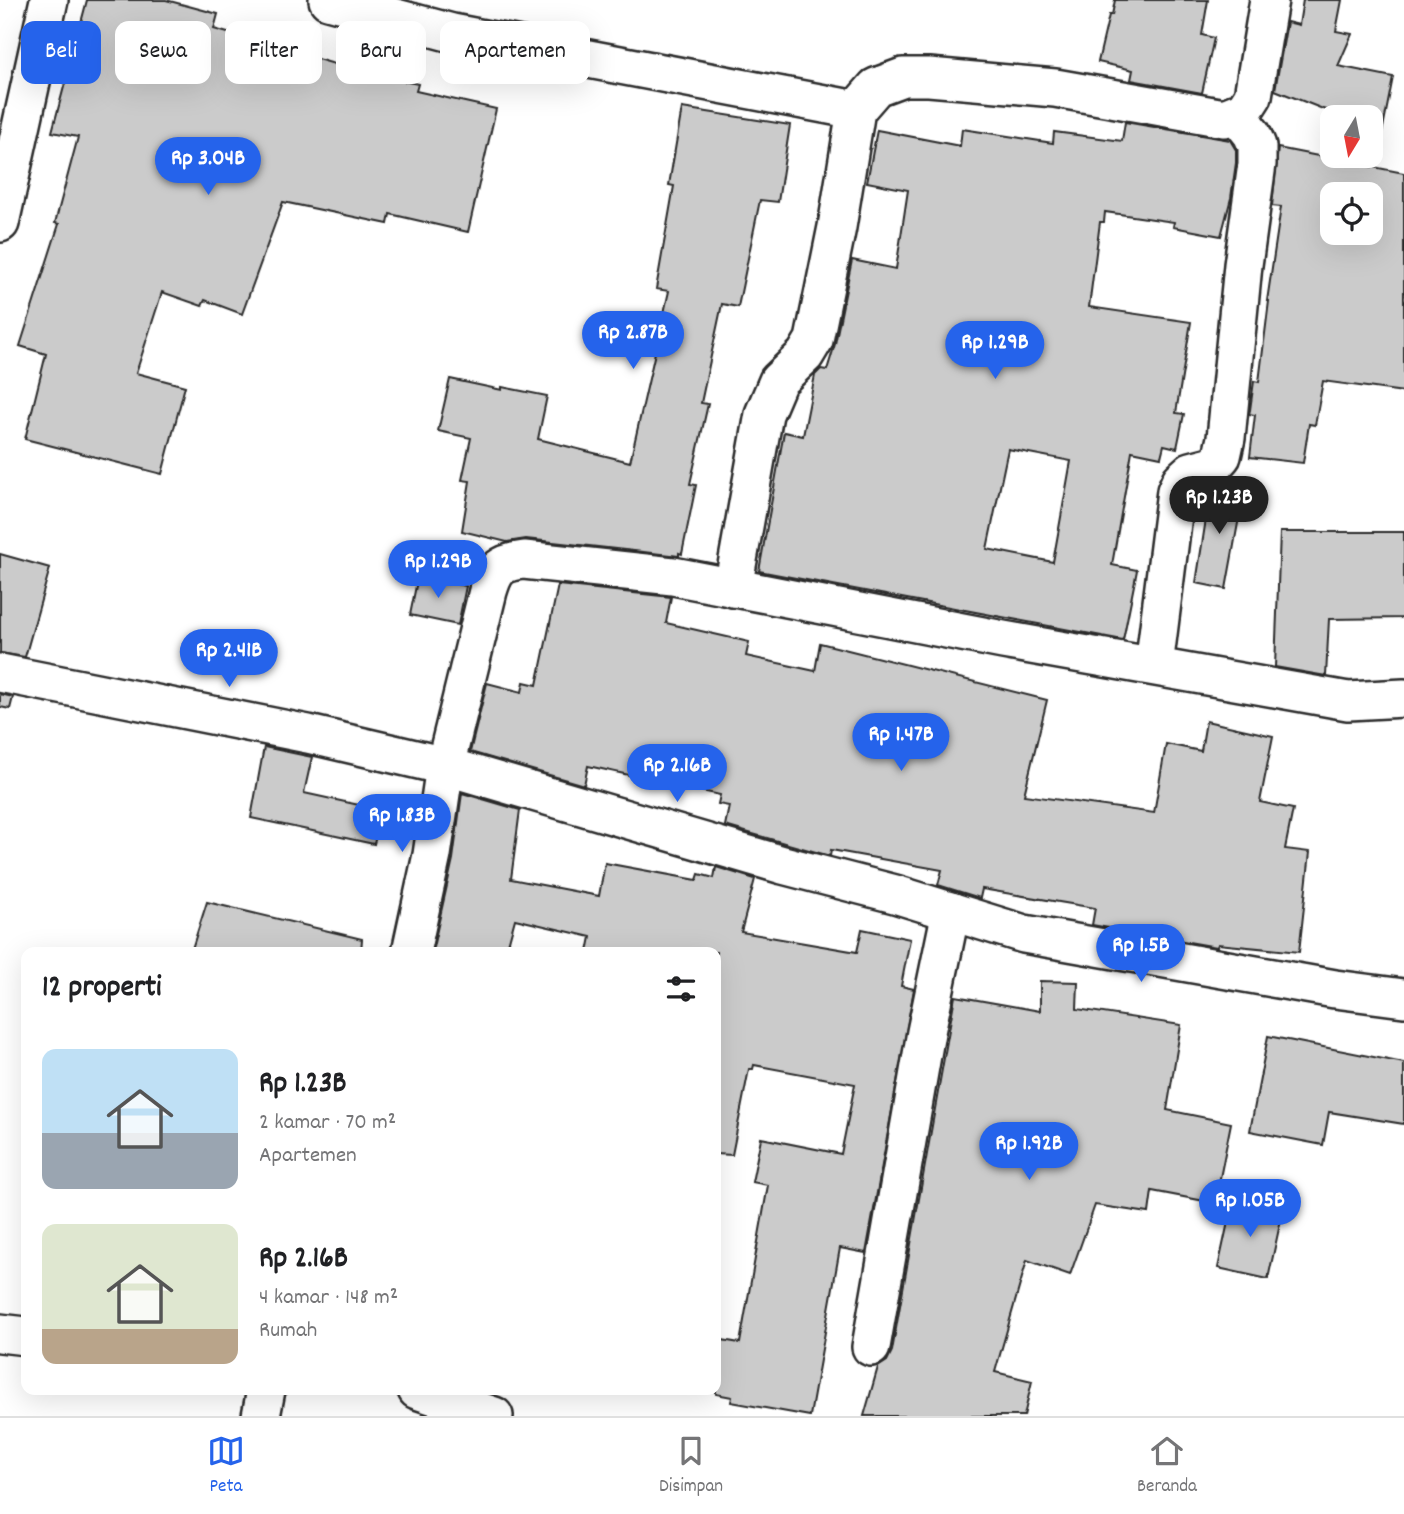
<!DOCTYPE html>
<html lang="id">
<head>
<meta charset="utf-8">
<style>
  :root { --surface:#fff; --page:#f2f2f2; --text:#202124; --muted:#757577; --line:#e0e0e0; --accent:#2563eb }
  body { margin:0; font-family:Dekko,sans-serif; background:var(--page); color:var(--text); height:100vh; display:flex; flex-direction:column; font-size:26px; white-space:nowrap }
  * { box-sizing:border-box; margin:0 }
  p { font-size:23px; color:var(--muted) }
  .icon { flex:none; width:38px; height:38px; fill:none; stroke:currentColor; stroke-width:2; stroke-linecap:round; stroke-linejoin:round }
  .map { position:relative; flex:1; overflow:hidden }
  .side { position:absolute; left:21px; top:947px; width:700px; height:448px; display:flex; flex-direction:column; background:var(--surface); border-radius:14px; box-shadow:0 7px 28px #0002 }
  .side>* { flex:none }
  .hud { position:absolute; left:21px; top:21px; width:700px; height:63px; display:flex; gap:14px }
  .needle { width:46px; rotate:190deg }
  .buttons { position:absolute; left:1320px; top:105px; display:grid; gap:14px }
  .buttons a { display:grid; place-items:center; width:63px; height:63px; border-radius:14px; background:var(--surface); box-shadow:0 7px 28px #0002; font-size:35px }
  .price { position:absolute; translate:-50% -60px; padding:0 16px; border-radius:24px; background:var(--accent); color:#fff; font-size:23px; line-height:46px; filter:drop-shadow(0 2px 4px #0008) }
  .price::after { content:''; position:absolute; left:50%; top:42px; width:21px; height:16px; margin-left:-10px; background:inherit; clip-path:polygon(0 0,100% 0,50% 100%) }
  .price.current { background:#222; color:#fff }
  ul { padding:0; list-style:none }
  li { display:flex; align-items:center; gap:21px; height:175px; padding:0 21px }
  li span { display:grid; place-items:center; flex:none; width:196px; height:140px; border-radius:14px; color:#555 }
  li>.icon { margin-inline-start:auto }
  span .icon { width:84px; height:84px; fill:#fffc; stroke-width:1 }
  li b { font-size:30px }
  h2 { display:flex; justify-content:space-between; align-items:center; height:84px; padding:0 21px; font-size:30px }
  .chip { padding:0 24px; border-radius:14px; background:var(--surface); box-shadow:0 7px 28px #0002; font-size:24px; line-height:63px }
  .chip.current { background:var(--accent); color:#fff }
  .tab-bar { display:flex; justify-content:space-around; align-items:center; height:98px; border-top:2px solid var(--line); background:var(--surface); font-size:19px; color:var(--muted) }
  .tab-bar a { display:grid; justify-items:center; gap:4px }
  .tab-bar .current { color:var(--accent) }
  .map>svg:first-child { display:block }
  .building { fill:#cbcbcb; stroke:#2b2b2b; stroke-width:2; fill-rule:evenodd }
  .lines { fill:none; stroke-linecap:round; stroke-linejoin:round }
  .street-casing { stroke:#2b2b2b; stroke-width:42 }
  .street { stroke:#fff; stroke-width:37 }
</style>
</head>
<body>
<div class="map">
<svg width="1404" height="1416" viewBox="0 0 1404 1416">
  <rect width="100%" height="100%" fill="#fff"/>
  <filter id="ink" filterUnits="userSpaceOnUse"><feTurbulence type="fractalNoise" baseFrequency=".0143" numOctaves="2"/><feDisplacementMap in="SourceGraphic" scale="14" xChannelSelector="R" yChannelSelector="G"/><feConvolveMatrix kernelMatrix="1 2 1 2 8 2 1 2 1" color-interpolation-filters="sRGB"/></filter>
  <g filter="url(#ink)">
    <g class="building">
      <polygon points="87,0 166,0 218,14 214,29 369,74 418,84 416,91 496,109 468,232 390,214 388,224 283,202 242,314 205,300 202,306 162,292 136,373 185,386 162,474 25,439 46,354 20,346 59,224 55,223 78,137 52,132"/>
      <polygon points="1115,0 1208,0 1202,35 1214,38 1202,93 1131,80 1133,70 1098,62 1109,15 1112,15"/>
      <polygon points="1303,0 1342,0 1336,31 1352,34 1338,66 1393,77 1382,133 1370,129 1370,117 1343,117 1275,90 1287,22 1299,25"/>
      <polygon points="682,108 790,125 778,202 760,200 738,307 722,304 701,403 708,404 690,484 696,485 682,554 679,553 679,556 526,539 507,542 462,531 470,481 462,480 471,438 438,431 450,379 502,390 502,387 547,396 538,439 630,462 669,291 656,289 674,186 669,185"/>
      <path d="M1125 122 1230 140 1236 150V163L1231 198 1221 236 1173 227 1174 222 1105 212 1104 222H1100L1089 307 1191 322 1176 413 1184 414 1177 448 1164 445 1161 457 1132 451 1112 565 1137 570 1123 640 759 571 784 432 803 436 815 375 821 369 827 370 835 344 852 260 896 269 908 190 867 182 877 130 960 146 962 129 1053 143 1054 132 1122 141ZM1008 449 1071 461 1053 562 987 549Z"/>
      <path d="M1278 148 1404 173V392L1323 381 1315 425 1309 424 1303 463 1250 457 1255 415 1249 414 1250 410 1254 381 1259 382 1269 301H1267L1281 207 1272 206ZM1332 194H1370V233H1332Z"/>
      <polygon points="1217,486 1244,490 1226,589 1196,583 1211,487"/>
      <polygon points="1280,532 1404,532 1404,618 1329,619 1326,676 1275,667"/>
      <polygon points="0,554 50,568 25,657 0,653"/>
      <polygon points="418,576 466,586 458,625 410,615"/>
      <polygon points="558,585 671,597 666,623 749,642 746,656 815,671 820,643 1047,700 1024,795 1154,813 1166,744 1201,751 1206,721 1273,736 1260,802 1293,809 1285,849 1310,852 1299,952 1218,944 1217,947 1092,925 1095,908 982,889 980,898 938,885 942,870 831,850 830,856 725,826 729,806 718,804 720,795 588,766 584,785 470,752 487,683 522,692 524,682 537,685"/>
      <polygon points="0,694 13,697 10,709 0,707"/>
      <polygon points="264,747 312,757 304,793 382,810 374,844 251,818"/>
      <polygon points="462,793 520,810 511,879 599,896 605,863 697,880 699,874 714,878 716,867 755,879 741,932 857,952 862,929 910,939 901,986 914,989 866,1253 840,1248 810,1416 731,1402 732,1397 716,1394 716,1339 740,1343 768,1185 752,1182 761,1138 841,1154 855,1084 754,1065 753,1069 749,1069 732,1155 716,1154 716,952 588,952 591,937 515,919 506,952 432,952 453,859"/>
      <polygon points="207,902 362,939 361,952 191,952"/>
      <polygon points="1040,981 1078,982 1077,1009 1181,1025 1167,1110 1231,1123 1215,1203 1152,1191 1149,1213 1095,1205 1070,1275 1027,1260 995,1372 1032,1381 1024,1416 864,1416 878,1367 887,1361 892,1351 955,996 1040,1011"/>
      <polygon points="1268,1036 1404,1063 1404,1124 1329,1112 1323,1145 1250,1131"/>
      <polygon points="1233,1199 1283,1210 1268,1279 1218,1268"/>
    </g>
    <g class="lines">
      <g class="street-casing">
        <g id="street">
          <polyline points="328,0 452,33 856,110 876,87 903,77 929,77 1055,88 1224,118 1244,110 1253,96 1269,0"/>
          <polyline points="0,223 49,0"/>
          <polyline points="733,588 764,414 778,381 805,355 814,340 837,227 856,110"/>
          <polyline points="1154,666 1176,491 1181,480 1191,471 1214,465 1222,456 1226,438 1243,265 1257,164 1257,146 1252,134 1236,114"/>
          <polyline points="0,673 308,734 445,766 783,865 895,894 1024,934 1335,989 1404,998"/>
          <path d="M411 952 432 855 445 766 488 591C495 568 500 563 524 560L673 576 1003 640 1348 701 1404 698"/>
          <polyline points="0,1333 26,1336"/>
          <polyline points="871,1347 926,1032 951,911"/>
          <polyline points="417,1390 494,1416"/>
          <polyline points="261,1416 266,1390"/>
        </g>
      </g>
      <use href="#street" class="street"/>
    </g>
  </g>
</svg>
<div class="buttons">
<a><svg class="needle" viewBox="-14 -14 28 28"><path d="M0-13l5 13h-10z" fill="#e53935"/><path d="M0 13l5-13h-10z" fill="#757577"/></svg></a>
<a><svg class="icon" aria-label="locate" viewBox="0 0 24 24"><circle cx="12" cy="12" r="6"/><path d="M12 2v4M12 18v4M2 12h4M18 12h4"/></svg></a>
</div>
<b class="price" style="left:208px;top:197px">Rp 3.04B</b>
<b class="price" style="left:633px;top:371px">Rp 2.87B</b>
<b class="price" style="left:995px;top:381px">Rp 1.29B</b>
<b class="price current" style="left:1219px;top:536px">Rp 1.23B</b>
<b class="price" style="left:438px;top:600px">Rp 1.29B</b>
<b class="price" style="left:229px;top:689px">Rp 2.41B</b>
<b class="price" style="left:901px;top:773px">Rp 1.47B</b>
<b class="price" style="left:677px;top:804px">Rp 2.16B</b>
<b class="price" style="left:402px;top:854px">Rp 1.83B</b>
<b class="price" style="left:1141px;top:984px">Rp 1.5B</b>
<b class="price" style="left:1029px;top:1182px">Rp 1.92B</b>
<b class="price" style="left:1250px;top:1239px">Rp 1.05B</b>
<div class="hud">
<a class="chip current">Beli</a>
<a class="chip">Sewa</a>
<a class="chip">Filter</a>
<a class="chip">Baru</a>
<a class="chip">Apartemen</a>
</div>
<section class="side">
<h2>12 properti<svg class="icon" aria-label="filters" viewBox="0 0 24 24"><path d="M4 7h16M4 17h16"/><circle cx="9" cy="7" r="2"/><circle cx="15" cy="17" r="2"/></svg></h2>
<ul>
<li><span style="background:linear-gradient(#bfe0f5 60%,#9aa5b1 0)"><svg class="icon" aria-label="home" viewBox="0 0 24 24"><path d="M3 11l9-7 9 7M6 9v11h12V9"/></svg></span><div><b>Rp 1.23B</b><p>2 kamar · 70 m²</p><p>Apartemen</p></div></li>
<li><span style="background:linear-gradient(#dfe7d0 75%,#b9a48a 0)"><svg class="icon" aria-label="home" viewBox="0 0 24 24"><path d="M3 11l9-7 9 7M6 9v11h12V9"/></svg></span><div><b>Rp 2.16B</b><p>4 kamar · 148 m²</p><p>Rumah</p></div></li>
</ul>
</section>
</div>
<nav class="tab-bar">
<a class="current"><svg class="icon" aria-label="map" viewBox="0 0 24 24"><path d="M3 6l6-2 6 2 6-2v14l-6 2-6-2-6 2zM9 4v14M15 6v14"/></svg>Peta</a>
<a><svg class="icon" aria-label="saved" viewBox="0 0 24 24"><path d="M7 4h10v16l-5-4-5 4z"/></svg>Disimpan</a>
<a><svg class="icon" aria-label="home" viewBox="0 0 24 24"><path d="M3 11l9-7 9 7M6 9v11h12V9"/></svg>Beranda</a>
</nav>
</body>
</html>
